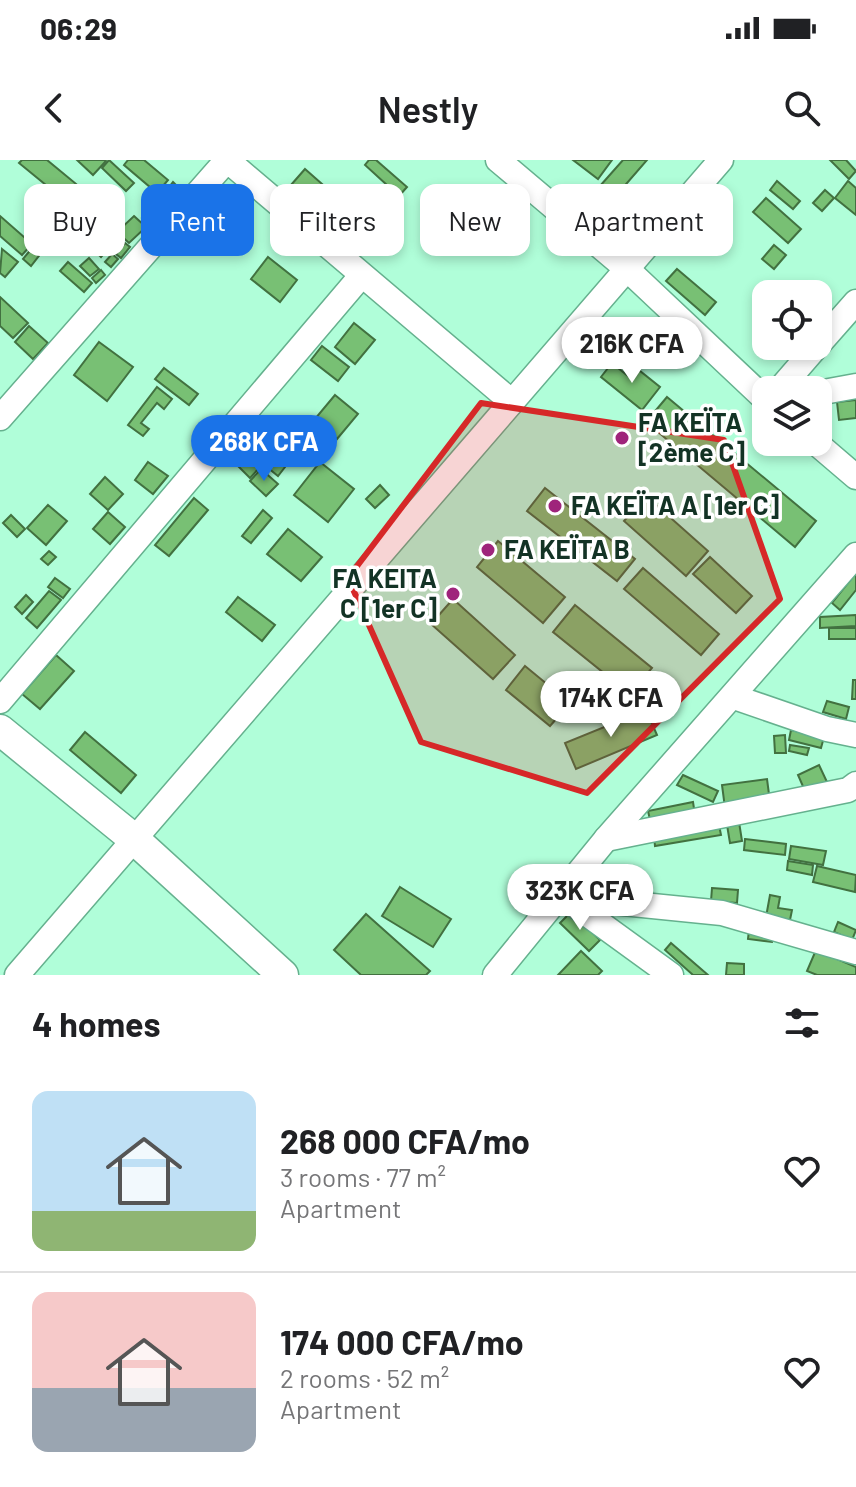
<!DOCTYPE html>
<html lang="en">
<head>
<meta charset="utf-8">
<style>
  :root { --surface:#fff; --page:#f2f2f2; --text:#202124; --muted:#757577; --line:#e0e0e0; --accent:#1a73e8 }
  body { margin:0; font-family:Barlow,sans-serif; background:var(--page); color:var(--text); height:100vh; display:flex; flex-direction:column; font-size:30px; white-space:nowrap }
  * { box-sizing:border-box; margin:0 }
  p { font-size:26px; color:var(--muted) }
  .icon { flex:none; width:44px; height:44px; fill:none; stroke:currentColor; stroke-width:2; stroke-linecap:round; stroke-linejoin:round }
  .map { position:relative; height:815px; overflow:hidden }
  .panel { display:flex; flex-direction:column; background:var(--surface); flex:1 }
  .panel>* { flex:none }
  .guide { position:absolute; left:24px; top:24px; width:808px; height:72px; display:flex; gap:16px }
  .buttons { position:absolute; left:752px; top:120px; display:grid; gap:16px }
  .buttons a { display:grid; place-items:center; width:80px; height:80px; border-radius:16px; background:var(--surface); box-shadow:0 4px 12px #0003; font-size:40px }
  .price { position:absolute; translate:-50% -68px; padding:0 18px; border-radius:28px; background:#fff; color:#222; font-size:26px; line-height:52px; filter:drop-shadow(0 2px 4px #0008) }
  .price::after { content:''; position:absolute; left:50%; top:48px; width:24px; height:18px; margin-left:-12px; background:inherit; clip-path:polygon(0 0,100% 0,50% 100%) }
  .price.selected { background:var(--accent); color:#fff }
  ul { padding:0; list-style:none }
  li { display:flex; align-items:center; gap:24px; height:200px; padding:0 32px }
  li+li { border-top:2px solid var(--line) }
  li span { display:grid; place-items:center; flex:none; width:224px; height:160px; border-radius:16px; color:#555 }
  li>.icon { margin-inline-start:auto }
  span .icon { width:96px; height:96px; fill:#fffc; stroke-width:1 }
  li b { font-size:34px }
  h2 { display:flex; justify-content:space-between; align-items:center; height:96px; padding:0 32px; font-size:34px }
  .tag { padding:0 28px; border-radius:16px; background:var(--surface); box-shadow:0 4px 12px #0003; font-size:28px; line-height:72px }
  .tag.selected { background:var(--accent); color:#fff }
  .status { display:flex; justify-content:space-between; align-items:center; height:56px; padding:0 40px; background:var(--surface); direction:ltr }
  .status svg { height:22px; fill:currentColor }
  header { display:flex; justify-content:space-between; align-items:center; height:104px; padding:0 32px; background:var(--surface); font-size:36px; font-weight:600 }
  .map>svg:first-child { display:block }
  .building { fill:#78c074; stroke:#427140; stroke-width:2 }
  .lines { fill:none; stroke-linecap:round; stroke-linejoin:round }
  .minor-casing { stroke:#65b18e; stroke-width:27 }
  .tertiary-casing { stroke:#65b18e; stroke-width:33 }
  .minor { stroke:#fff; stroke-width:24 }
  .tertiary { stroke:#fff; stroke-width:30 }
  .marked { fill:#d62828; fill-opacity:0.2; stroke:#d62828; stroke-width:6; stroke-linejoin:round }
  .poi-dot { fill:#9f247b; stroke:#fff; stroke-width:3 }
  .labels { text-anchor:middle; stroke-width:7; stroke-linejoin:round; paint-order:stroke }
  .poi-label { font-size:26px; font-weight:bold; fill:#133325; stroke:#fff; text-anchor:start }
</style>
</head>
<body>
<div class="status"><b>06:29</b><svg viewBox="0 0 49 12"><path d="M0 12V9h3v3zM5 12V6h3v6zM10 12V3h3v9zM15 12V0h3v12zM26 1h20v11H26zM47 4h2v5h-2z"/></svg></div>
<header><svg class="icon" aria-label="back" viewBox="0 0 24 24"><path d="M15 5l-7 7 7 7"/></svg>Nestly<svg class="icon" aria-label="search" viewBox="0 0 24 24"><circle cx="10" cy="10" r="6"/><path d="M15 15l6 6"/></svg></header>
<div class="map">
<svg width="856" height="815" viewBox="0 0 856 815">
  <rect width="100%" height="100%" fill="#b0fed9"/>
  <g class="building">
    <polygon points="22,0 47,0 81,28 68,43 19,3"/>
    <polygon points="77,0 104,0 106,1 93,15"/>
    <polygon points="109,0 134,23 126,31 102,8"/>
    <polygon points="128,0 144,0 168,20 157,33 124,5"/>
    <polygon points="369,0 376,0 407,27 399,36 365,5"/>
    <polygon points="573,0 612,0 598,19"/>
    <polygon points="623,0 647,0 614,38 600,26"/>
    <polygon points="830,0 846,0 856,11 849,19"/>
    <polygon points="305,9 338,38 324,53 291,25"/>
    <polygon points="777,21 800,41 793,49 770,30"/>
    <polygon points="848,21 856,28 856,55 835,38"/>
    <polygon points="173,22 179,28 170,40 163,35"/>
    <polygon points="239,23 255,36 248,44 232,31"/>
    <polygon points="825,30 834,38 822,51 813,43"/>
    <polygon points="81,34 87,40 80,48 74,42"/>
    <polygon points="766,38 801,69 788,83 753,52"/>
    <polygon points="587,40 622,70 615,78 581,48"/>
    <polygon points="92,42 118,64 105,79 79,57"/>
    <polygon points="149,51 156,58 148,65 142,58"/>
    <polygon points="199,52 219,71 210,80 190,61"/>
    <polygon points="0,56 32,84 22,95 0,76"/>
    <polygon points="134,56 146,67 129,83 117,72"/>
    <polygon points="82,66 101,82 94,90 75,74"/>
    <polygon points="41,77 49,83 31,106 23,99"/>
    <polygon points="226,80 234,87 227,94 220,87"/>
    <polygon points="125,83 130,87 121,98 116,94"/>
    <polygon points="102,84 108,89 101,97 95,91"/>
    <polygon points="774,85 786,95 774,109 762,99"/>
    <polygon points="2,89 18,102 5,117 0,113"/>
    <polygon points="112,94 118,99 111,107 105,102"/>
    <polygon points="268,97 297,120 280,142 251,119"/>
    <polygon points="89,98 99,109 90,116 80,106"/>
    <polygon points="68,102 92,123 84,132 60,111"/>
    <polygon points="677,109 716,142 705,155 666,121"/>
    <polygon points="101,110 105,115 96,123 92,118"/>
    <polygon points="0,137 28,163 13,178 0,166"/>
    <polygon points="354,163 375,180 355,204 335,187"/>
    <polygon points="29,166 48,183 33,199 15,182"/>
    <polygon points="99,182 133,207 107,241 74,215"/>
    <polygon points="322,186 349,207 338,221 311,200"/>
    <polygon points="612,203 628,216 635,207 660,227 642,250 601,217"/>
    <polygon points="164,208 198,234 189,245 155,219"/>
    <polygon points="157,227 172,239 164,249 157,243 141,263 149,269 143,276 128,265"/>
    <polygon points="335,235 358,254 337,279 314,260"/>
    <polygon points="667,237 816,361 795,387 646,262"/>
    <polygon points="856,240 856,258 839,260 837,242"/>
    <polygon points="256,268 292,298 278,316 241,286"/>
    <polygon points="245,293 260,307 250,318 235,303"/>
    <polygon points="148,302 168,316 153,334 135,320"/>
    <polygon points="320,302 354,329 328,362 294,335"/>
    <polygon points="261,309 278,324 266,336 250,321"/>
    <polygon points="105,317 123,334 108,350 90,334"/>
    <polygon points="380,325 389,335 375,348 366,339"/>
    <polygon points="545,328 635,399 617,421 527,351"/>
    <polygon points="646,336 708,391 686,416 624,361"/>
    <polygon points="194,338 208,350 169,396 155,385"/>
    <polygon points="48,345 67,361 46,385 27,368"/>
    <polygon points="263,350 272,358 251,383 242,376"/>
    <polygon points="108,352 125,367 110,384 93,369"/>
    <polygon points="11,355 25,369 17,377 3,363"/>
    <polygon points="288,369 322,397 301,421 267,394"/>
    <polygon points="498,381 565,437 543,463 477,407"/>
    <polygon points="49,391 56,397 48,405 41,399"/>
    <polygon points="710,397 752,436 736,453 693,414"/>
    <polygon points="643,408 719,474 701,495 624,429"/>
    <polygon points="856,413 856,430 840,450 832,443"/>
    <polygon points="55,418 70,429 63,438 48,427"/>
    <polygon points="49,431 61,440 37,468 26,458"/>
    <polygon points="26,435 33,442 22,454 15,447"/>
    <polygon points="238,437 275,465 262,481 226,452"/>
    <polygon points="453,439 515,495 493,519 431,464"/>
    <polygon points="575,445 652,508 630,534 553,472"/>
    <polygon points="856,455 856,466 820,468 820,457"/>
    <rect x="829" y="468" width="27" height="11"/>
    <polygon points="56,495 74,511 40,549 22,534"/>
    <polygon points="525,506 570,543 550,566 506,530"/>
    <polygon points="853,520 856,520 856,539 852,539"/>
    <polygon points="827,541 849,547 846,559 823,552"/>
    <polygon points="646,550 657,575 576,609 565,583"/>
    <polygon points="791,570 824,577 821,588 789,580"/>
    <polygon points="85,572 136,615 121,633 70,590"/>
    <polygon points="785,575 786,593 775,593 774,576"/>
    <polygon points="790,585 809,588 807,595 789,591"/>
    <polygon points="819,605 827,622 805,631 798,615"/>
    <polygon points="683,615 718,631 713,642 677,625"/>
    <polygon points="767,619 770,642 725,648 722,625"/>
    <polygon points="693,642 695,655 651,664 648,651"/>
    <polygon points="739,662 742,681 730,683 727,665"/>
    <polygon points="719,665 721,675 655,686 654,677"/>
    <polygon points="745,679 786,684 785,695 744,690"/>
    <polygon points="791,686 826,691 823,705 789,699"/>
    <polygon points="788,701 813,705 812,715 787,710"/>
    <polygon points="817,706 856,715 855,732 813,722"/>
    <polygon points="400,727 451,759 433,787 382,756"/>
    <polygon points="712,728 738,730 737,743 711,741"/>
    <polygon points="770,735 780,737 778,748 792,750 790,760 766,757"/>
    <polygon points="571,752 600,780 589,791 560,763"/>
    <polygon points="366,754 430,811 426,815 361,815 334,790"/>
    <polygon points="838,762 856,770 852,780 834,772"/>
    <polygon points="749,770 774,773 772,782 748,779"/>
    <polygon points="671,783 708,815 693,815 665,790"/>
    <polygon points="816,790 856,807 856,815 817,815 807,811"/>
    <polygon points="581,791 602,811 598,815 558,815"/>
    <polygon points="727,803 744,804 744,815 726,815"/>
  </g>
  <g class="lines">
    <g class="minor-casing">
      <g id="minor">
        <polyline points="498,0 627,109 766,240"/>
        <polyline points="818,185 856,142"/>
        <polyline points="779,230 817,186"/>
        <polyline points="818,233 856,226"/>
        <polyline points="0,258 227,0 512,242"/>
        <polyline points="815,282 856,317"/>
        <polyline points="734,537 827,569 856,575"/>
        <polyline points="0,541 361,116"/>
        <polyline points="606,679 848,630 856,624"/>
        <polyline points="563,737 722,753 856,792"/>
        <polyline points="565,738 671,815"/>
        <polyline points="17,815 721,0"/>
        <polyline points="495,815 606,679 856,395"/>
      </g>
    </g>
    <g class="tertiary-casing">
      <polyline id="tertiary" points="0,570 134,679 283,815"/>
    </g>
    <use href="#minor" class="minor"/>
    <use href="#tertiary" class="tertiary"/>
  </g>
  <path class="marked" d="M481 243 724 280 780 439 587 633 421 582 348 418Z"/>
  <g class="poi-dot">
    <circle cx="622" cy="278" r="8"/>
    <circle cx="555" cy="346" r="8"/>
    <circle cx="488" cy="390" r="8"/>
    <circle cx="453" cy="434" r="8"/>
  </g>
  <g class="labels">
    <g class="poi-label">
      <text x="638" y="272">FA KEÏTA<tspan x="638" dy="30">[2ème C]</tspan></text>
      <text x="571" y="355">FA KEÏTA A [1er C]</text>
      <text x="504" y="399">FA KEÏTA B</text>
      <text x="437" y="428" text-anchor="end">FA KEITA<tspan x="437" dy="30">C [1er C]</tspan></text>
    </g>
  </g>
</svg>
<div class="buttons">
<a><svg class="icon" aria-label="locate" viewBox="0 0 24 24"><circle cx="12" cy="12" r="6"/><path d="M12 2v4M12 18v4M2 12h4M18 12h4"/></svg></a>
<a><svg class="icon" aria-label="layers" viewBox="0 0 24 24"><path d="M12 4l9 5-9 5-9-5zM3 14l9 5 9-5"/></svg></a>
</div>
<b class="price" style="left:632px;top:225px">216K CFA</b>
<b class="price selected" style="left:264px;top:323px">268K CFA</b>
<b class="price" style="left:611px;top:579px">174K CFA</b>
<b class="price" style="left:580px;top:772px">323K CFA</b>
<div class="guide">
<a class="tag">Buy</a>
<a class="tag selected">Rent</a>
<a class="tag">Filters</a>
<a class="tag">New</a>
<a class="tag">Apartment</a>
</div>
</div>
<section class="panel">
<h2>4 homes<svg class="icon" aria-label="filters" viewBox="0 0 24 24"><path d="M4 7h16M4 17h16"/><circle cx="9" cy="7" r="2"/><circle cx="15" cy="17" r="2"/></svg></h2>
<ul>
<li><span style="background:linear-gradient(#bfe0f5 75%,#8fb573 0)"><svg class="icon" aria-label="home" viewBox="0 0 24 24"><path d="M3 11l9-7 9 7M6 9v11h12V9"/></svg></span><div><b>268 000 CFA/mo</b><p>3 rooms · 77 m²</p><p>Apartment</p></div><svg class="icon" aria-label="heart" viewBox="0 0 24 24"><path d="M12 20l-8-8c-3-5 5-10 8-4 3-6 11-1 8 4z"/></svg></li>
<li><span style="background:linear-gradient(#f6c9c9 60%,#9aa5b1 0)"><svg class="icon" aria-label="home" viewBox="0 0 24 24"><path d="M3 11l9-7 9 7M6 9v11h12V9"/></svg></span><div><b>174 000 CFA/mo</b><p>2 rooms · 52 m²</p><p>Apartment</p></div><svg class="icon" aria-label="heart" viewBox="0 0 24 24"><path d="M12 20l-8-8c-3-5 5-10 8-4 3-6 11-1 8 4z"/></svg></li>
</ul>
</section>
</body>
</html>
